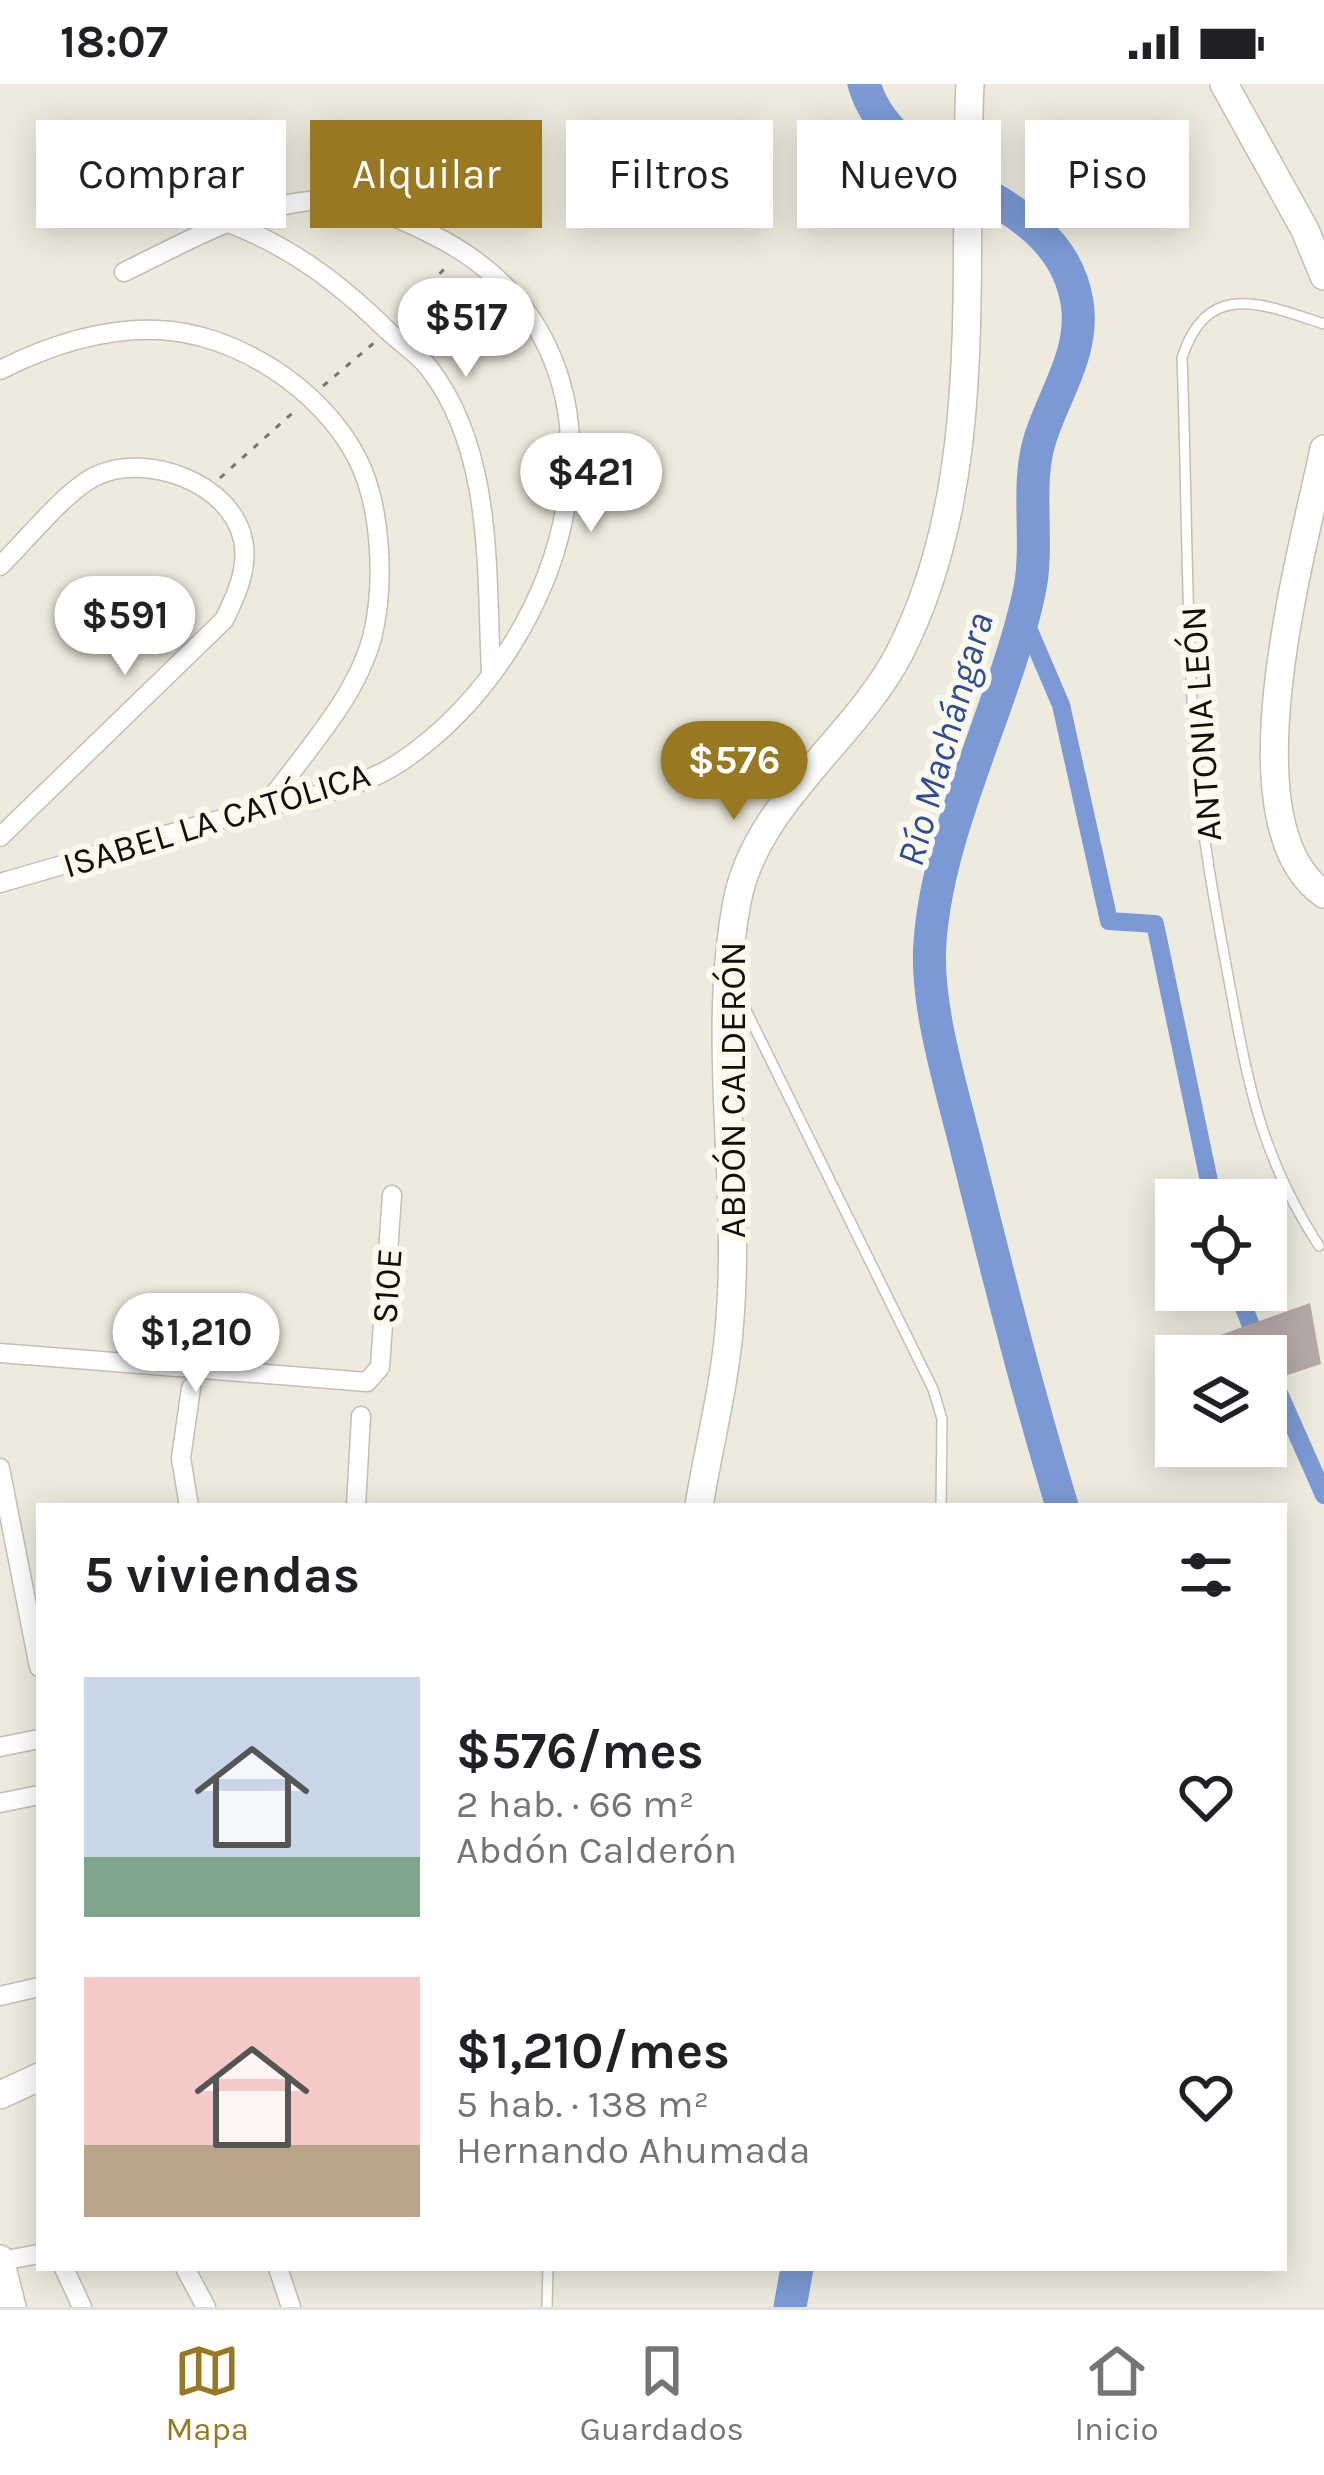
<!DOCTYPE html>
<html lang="es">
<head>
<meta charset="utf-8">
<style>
  :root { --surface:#fff; --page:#f2f2f2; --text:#202124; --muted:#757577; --line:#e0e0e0; --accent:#987922 }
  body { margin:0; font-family:Karla,sans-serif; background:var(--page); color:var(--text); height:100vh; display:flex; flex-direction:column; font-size:45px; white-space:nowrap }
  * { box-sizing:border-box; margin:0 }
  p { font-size:39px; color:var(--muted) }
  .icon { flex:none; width:66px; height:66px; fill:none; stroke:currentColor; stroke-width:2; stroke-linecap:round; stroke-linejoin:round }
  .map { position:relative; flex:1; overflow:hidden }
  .details { position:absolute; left:36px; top:1419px; width:1251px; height:768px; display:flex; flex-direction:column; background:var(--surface); border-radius:0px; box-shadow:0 6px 30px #0003 }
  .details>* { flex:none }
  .top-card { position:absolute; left:36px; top:36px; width:1254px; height:108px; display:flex; gap:24px }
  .tools { position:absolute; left:1155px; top:1095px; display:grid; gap:24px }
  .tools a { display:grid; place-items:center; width:132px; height:132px; border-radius:0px; background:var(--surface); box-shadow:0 6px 30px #0003; font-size:60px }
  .price { position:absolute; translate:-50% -102px; padding:0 27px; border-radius:42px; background:#fff; color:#222; font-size:39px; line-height:78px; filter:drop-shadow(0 3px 6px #0008) }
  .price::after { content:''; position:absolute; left:50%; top:72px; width:36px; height:27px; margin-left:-18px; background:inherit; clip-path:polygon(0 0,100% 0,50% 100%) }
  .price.active { background:var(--accent); color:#fff }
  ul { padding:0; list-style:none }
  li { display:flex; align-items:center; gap:36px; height:300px; padding:0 48px }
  li span { display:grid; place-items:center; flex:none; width:336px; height:240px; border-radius:0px; color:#555 }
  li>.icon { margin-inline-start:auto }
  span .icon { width:144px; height:144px; fill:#fffc; stroke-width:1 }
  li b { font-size:51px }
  h2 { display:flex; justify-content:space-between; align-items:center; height:144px; padding:0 48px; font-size:51px }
  .tag { padding:0 42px; border-radius:0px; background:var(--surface); box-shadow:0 6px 30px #0003; font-size:42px; line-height:108px }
  .tag.active { background:var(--accent); color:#fff }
  .status { display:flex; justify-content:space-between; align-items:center; height:84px; padding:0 60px; background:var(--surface); direction:ltr }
  .status svg { height:33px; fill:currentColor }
  .menu { display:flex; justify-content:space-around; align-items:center; height:168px; border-top:3px solid var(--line); background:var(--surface); font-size:33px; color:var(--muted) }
  .menu a { display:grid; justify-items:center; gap:6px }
  .menu .active { color:var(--accent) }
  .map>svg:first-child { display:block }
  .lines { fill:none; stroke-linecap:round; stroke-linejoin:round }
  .canal { stroke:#7b9ad5; stroke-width:18 }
  .river { stroke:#7b9ad5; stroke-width:33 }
  .building { fill:#b6a8a7 }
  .lane-casing { stroke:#c2bfb3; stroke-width:12 }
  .street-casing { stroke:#c2bfb3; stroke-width:21 }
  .secondary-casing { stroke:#c2bfb3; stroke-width:30 }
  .path { stroke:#78766e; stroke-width:3; stroke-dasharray:6 9; stroke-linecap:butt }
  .lane { stroke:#fff; stroke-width:9 }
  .street { stroke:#fff; stroke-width:18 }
  .secondary { stroke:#fff; stroke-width:27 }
  .labels { text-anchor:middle; stroke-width:12; stroke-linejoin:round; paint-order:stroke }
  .street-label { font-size:36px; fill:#100f0b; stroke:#fbf8ec }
  .water-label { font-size:39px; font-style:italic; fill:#2b4d94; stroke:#fbf8ec }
</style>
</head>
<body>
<div class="status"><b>18:07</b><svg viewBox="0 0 49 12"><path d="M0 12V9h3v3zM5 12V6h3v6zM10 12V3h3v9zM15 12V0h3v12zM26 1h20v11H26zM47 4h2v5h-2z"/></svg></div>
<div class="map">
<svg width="1324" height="2223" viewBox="0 0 1324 2223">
  <rect width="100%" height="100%" fill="#eeebde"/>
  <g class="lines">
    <g class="canal">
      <polyline points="1022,530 1061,621 1109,837 1155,840 1213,1116"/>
      <polyline points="1237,1206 1259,1262"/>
      <polyline points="1266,1280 1324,1411"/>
    </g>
    <g class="river">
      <path d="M864 0C896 107 1057 99 1077 218 1085 268 1055 308 1040 355 1025 403 1040 460 1029 509 1005 621 938 743 930 858 925 920 951 1002 966 1063 996 1183 1026 1303 1062 1422"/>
      <polyline points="790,2223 797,2184"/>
    </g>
  </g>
  <polygon class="building" points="1310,1219 1321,1280 1266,1298 1266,1272 1162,1272"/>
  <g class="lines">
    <g class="lane-casing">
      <g id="lane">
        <polyline points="737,908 933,1305 942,1335 941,1422"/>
        <path d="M1319 1162C1264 1077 1250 1010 1232 913 1217 833 1201 750 1195 668 1186 537 1187 405 1182 274 1207 195 1262 220 1324 240"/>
        <polyline points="547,2223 548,2184"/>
      </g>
    </g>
    <g class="street-casing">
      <g id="street">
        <path d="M229 139C293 164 339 199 388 247 401 259 418 270 429 284 494 368 486 489 491 588"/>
        <path d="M0 286C48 262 102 244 157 246 234 248 322 305 357 374 382 422 385 502 372 554 355 616 302 671 265 723"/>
        <path d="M0 482C25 458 66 406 96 392 145 368 231 398 243 456 249 484 236 512 224 536L0 753"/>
        <path d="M0 799C87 774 174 748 262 724 306 712 360 705 399 679 576 561 660 262 431 150 392 130 345 112 301 118 238 127 180 161 124 188"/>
        <polyline points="0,1269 367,1298 380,1283 392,1111"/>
        <polyline points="0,1384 39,1583"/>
        <polyline points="189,1422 181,1374 191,1304"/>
        <polyline points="356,1422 361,1332"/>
        <polyline points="0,1663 39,1655"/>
        <polyline points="0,1719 39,1711"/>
        <polyline points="0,1912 39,1903"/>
        <polyline points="1,2177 39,2170"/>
        <polyline points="64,2184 82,2223"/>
        <polyline points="185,2184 206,2223"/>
        <polyline points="278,2184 291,2223"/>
      </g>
    </g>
    <g class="secondary-casing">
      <g id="secondary">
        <polyline points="1224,0 1305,146 1324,192"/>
        <path d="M1324 365C1304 464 1223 741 1324 810"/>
        <path d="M699 1422C709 1360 726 1297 730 1234 741 1096 711 956 737 818 755 720 854 656 899 570 988 397 961 188 970 0"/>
        <polyline points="0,2011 39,1993"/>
        <polyline points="0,2175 12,2223"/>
      </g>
    </g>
    <g class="path">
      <polyline points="399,234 445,184"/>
      <polyline points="323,302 375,258"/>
      <polyline points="220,394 298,324"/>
    </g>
    <use href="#lane" class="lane"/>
    <use href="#street" class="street"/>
    <use href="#secondary" class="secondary"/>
  </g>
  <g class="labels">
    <g class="street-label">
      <text transform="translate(1200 640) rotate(-94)" y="13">ANTONIA LEÓN</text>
      <text transform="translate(216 735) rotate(-17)" y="13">ISABEL LA CATÓLICA</text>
      <text transform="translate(732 1006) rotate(-90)" y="13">ABDÓN CALDERÓN</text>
      <text transform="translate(386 1202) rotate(-86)" y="13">S10E</text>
    </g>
    <g class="water-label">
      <text transform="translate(944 655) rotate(-74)" y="14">Río Machángara</text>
    </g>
  </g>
</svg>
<div class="tools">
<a><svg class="icon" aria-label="locate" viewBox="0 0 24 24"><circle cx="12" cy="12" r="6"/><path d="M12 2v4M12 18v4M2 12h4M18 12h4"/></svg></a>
<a><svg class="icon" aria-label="layers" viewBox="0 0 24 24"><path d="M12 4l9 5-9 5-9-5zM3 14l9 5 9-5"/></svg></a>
</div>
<b class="price" style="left:466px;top:296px">$517</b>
<b class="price" style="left:591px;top:451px">$421</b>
<b class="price" style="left:125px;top:594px">$591</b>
<b class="price active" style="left:734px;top:739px">$576</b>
<b class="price" style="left:196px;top:1311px">$1,210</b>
<div class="top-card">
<a class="tag">Comprar</a>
<a class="tag active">Alquilar</a>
<a class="tag">Filtros</a>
<a class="tag">Nuevo</a>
<a class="tag">Piso</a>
</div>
<section class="details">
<h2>5 viviendas<svg class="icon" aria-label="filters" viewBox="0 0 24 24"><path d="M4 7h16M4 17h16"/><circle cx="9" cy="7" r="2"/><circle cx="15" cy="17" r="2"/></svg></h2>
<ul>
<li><span style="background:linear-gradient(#c9d6e8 75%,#7fa58c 0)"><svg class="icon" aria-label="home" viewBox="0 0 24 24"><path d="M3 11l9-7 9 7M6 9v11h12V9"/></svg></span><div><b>$576/mes</b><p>2 hab. · 66 m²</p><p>Abdón Calderón</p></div><svg class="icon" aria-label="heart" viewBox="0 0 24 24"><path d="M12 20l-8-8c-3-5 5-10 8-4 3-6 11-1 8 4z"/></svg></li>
<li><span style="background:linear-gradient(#f6c9c9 70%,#b9a48a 0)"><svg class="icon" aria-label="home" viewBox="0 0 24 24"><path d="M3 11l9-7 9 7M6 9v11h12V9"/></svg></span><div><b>$1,210/mes</b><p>5 hab. · 138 m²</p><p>Hernando Ahumada</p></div><svg class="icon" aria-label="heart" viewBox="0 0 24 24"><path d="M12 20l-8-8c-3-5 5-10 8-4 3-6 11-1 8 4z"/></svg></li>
</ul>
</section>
</div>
<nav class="menu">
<a class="active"><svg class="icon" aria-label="map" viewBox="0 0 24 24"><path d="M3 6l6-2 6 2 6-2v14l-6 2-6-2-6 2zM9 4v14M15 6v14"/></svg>Mapa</a>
<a><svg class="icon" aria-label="saved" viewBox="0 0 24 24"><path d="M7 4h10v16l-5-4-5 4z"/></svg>Guardados</a>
<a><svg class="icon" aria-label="home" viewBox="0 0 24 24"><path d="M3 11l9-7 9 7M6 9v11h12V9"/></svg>Inicio</a>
</nav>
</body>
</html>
